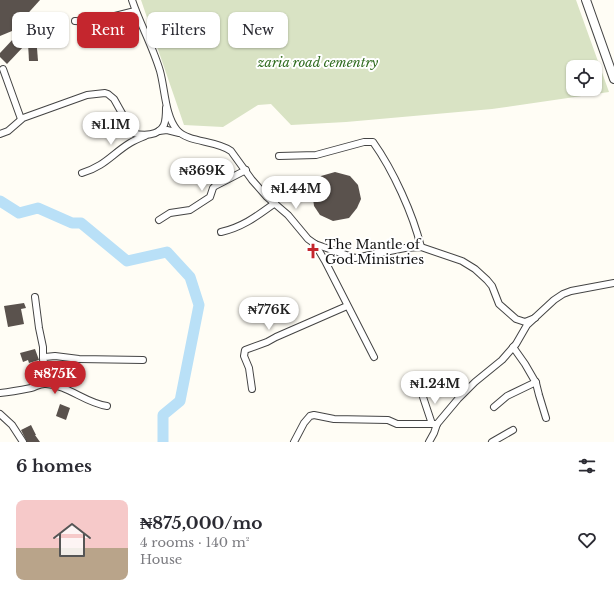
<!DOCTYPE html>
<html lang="en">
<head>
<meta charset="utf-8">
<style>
  :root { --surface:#fff; --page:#f2f2f3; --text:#2b2b33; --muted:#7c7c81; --accent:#c4262e }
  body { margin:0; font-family:"Libre Baskerville",serif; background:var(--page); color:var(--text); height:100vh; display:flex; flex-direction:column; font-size:15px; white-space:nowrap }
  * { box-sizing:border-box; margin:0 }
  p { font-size:13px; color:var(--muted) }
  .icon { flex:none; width:22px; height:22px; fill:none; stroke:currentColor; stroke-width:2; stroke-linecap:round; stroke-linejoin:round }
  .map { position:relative; height:442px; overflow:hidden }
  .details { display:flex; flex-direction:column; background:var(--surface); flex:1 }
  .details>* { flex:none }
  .top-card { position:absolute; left:12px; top:12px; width:400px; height:36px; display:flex; gap:8px }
  .fabs { position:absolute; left:566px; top:60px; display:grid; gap:8px }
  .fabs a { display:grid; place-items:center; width:36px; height:36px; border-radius:8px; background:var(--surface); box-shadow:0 1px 3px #0004; font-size:20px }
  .price { position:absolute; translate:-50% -34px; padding:0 9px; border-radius:14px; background:#fff; color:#222; font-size:13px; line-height:26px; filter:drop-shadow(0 1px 2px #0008) }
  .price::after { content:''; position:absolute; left:50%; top:24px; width:12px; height:9px; margin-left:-6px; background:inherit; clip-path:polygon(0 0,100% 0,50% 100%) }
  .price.current { background:var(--accent); color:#fff }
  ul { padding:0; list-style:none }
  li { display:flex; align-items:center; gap:12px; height:100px; padding:0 16px }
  li span { display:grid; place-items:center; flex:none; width:112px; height:80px; border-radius:8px; color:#555 }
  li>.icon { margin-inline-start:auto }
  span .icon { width:48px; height:48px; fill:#fffc; stroke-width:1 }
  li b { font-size:17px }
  h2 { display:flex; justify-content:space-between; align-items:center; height:48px; padding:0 16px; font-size:17px }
  .pill { padding:0 14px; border-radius:8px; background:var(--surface); box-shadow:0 1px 3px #0004; font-size:14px; line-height:36px }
  .pill.current { background:var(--accent); color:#fff }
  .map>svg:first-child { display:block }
  .cemetery { fill:#d9e3c4; fill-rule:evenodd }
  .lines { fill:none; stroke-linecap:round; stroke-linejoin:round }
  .river { stroke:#b9e0f7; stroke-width:11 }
  .building { fill:#5a524d }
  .minor-casing { stroke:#444; stroke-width:8 }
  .tertiary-casing { stroke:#444; stroke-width:10 }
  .minor { stroke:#fff; stroke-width:6 }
  .tertiary { stroke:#fff; stroke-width:8 }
  .labels { text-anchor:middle; stroke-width:4; stroke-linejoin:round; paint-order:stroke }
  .park-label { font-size:13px; font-style:italic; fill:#2f6b1f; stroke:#fff }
  .poi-label { font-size:13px; fill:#111; stroke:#fff; text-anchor:start }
</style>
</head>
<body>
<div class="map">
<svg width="614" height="442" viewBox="0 0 614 442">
  <rect width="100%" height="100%" fill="#fffdf5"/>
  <path class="cemetery" d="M141 0H576L609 92 492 109 346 122 291 125 271 104 258 105 223 127 184 125ZM573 67H595V89H573Z"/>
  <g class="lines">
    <polyline class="river" points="0,201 19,213 38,208 72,223 81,223 127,261 167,252 190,277 199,305 180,401 163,415 163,442"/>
  </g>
  <g class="building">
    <polygon points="0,0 40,0 12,31 0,36"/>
    <polygon points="35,22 38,61 29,61 27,25 29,23"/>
    <polygon points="15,37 24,46 7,64 0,57 0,53"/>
    <polygon points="335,172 350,176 358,185 361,199 357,208 349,218 333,221 320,215 314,206 312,191 321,176"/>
    <polygon points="24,303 26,308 21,309 24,324 8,327 4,306"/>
    <polygon points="35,349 39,360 29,363 28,360 23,362 20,353"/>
    <polygon points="60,404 70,408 66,420 56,416"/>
    <polygon points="31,425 36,435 35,435 40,442 27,442 21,430"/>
  </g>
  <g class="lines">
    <g class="minor-casing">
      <g id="minor">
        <path d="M132 0C140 24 153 47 160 71 165 89 165 116 177 130 188 143 216 140 231 151L252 180 267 197 288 215 308 239 315 244 355 258 405 248 421 247 462 261 475 269 487 280 492 286 499 304 516 319 525 322 535 318"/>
        <polyline points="75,21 91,22 135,11"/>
        <polyline points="3,69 21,119"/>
        <polyline points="159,131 167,130 179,133"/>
        <path d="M0 134 8 131 23 118 87 95 105 93 108 94 114 99 133 133C143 136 159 136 164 125 166 120 166 114 166 108"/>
        <path d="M279 156 316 155 364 142H373C393 170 413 214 421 247"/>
        <path d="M82 173C105 166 112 154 130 143 135 140 140 138 145 136"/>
        <polyline points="159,220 170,213 190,210 210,197 213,188 215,186 246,170"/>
        <path d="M221 232C243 227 257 216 275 203"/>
        <polyline points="315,244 325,261 374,357"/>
        <polyline points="35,297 39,328 43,347 43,359"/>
        <polyline points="513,347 525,364 536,383 539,395 546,418"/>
        <polyline points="43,383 43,362 45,357 55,356 79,359 143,360"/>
        <polyline points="252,389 249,368 244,356 245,350 267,342 276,337 347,306"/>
        <polyline points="421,391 432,424"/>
        <path d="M0 393C10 392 21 390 31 388 36 387 40 383 46 384 68 385 85 403 107 406"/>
        <polyline points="494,407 507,396 536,382"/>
        <polyline points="0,414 12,425 23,442"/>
        <polyline points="294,442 304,423 310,416 314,415 334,419 388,420 397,424 437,424"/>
        <polyline points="429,442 434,433 437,424 458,399 475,382 502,360 516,344 527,325 554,300 563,294 571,291 614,283"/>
        <polyline points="492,442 513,430"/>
      </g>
    </g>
    <g class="tertiary-casing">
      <polyline id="tertiary" points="586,0 614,79"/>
    </g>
    <use href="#minor" class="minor"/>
    <use href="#tertiary" class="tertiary"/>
  </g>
  <defs>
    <g id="church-bare" transform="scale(1.2)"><path d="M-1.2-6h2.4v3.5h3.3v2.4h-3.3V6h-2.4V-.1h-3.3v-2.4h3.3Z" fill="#c4262e" stroke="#fff" stroke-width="2.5" paint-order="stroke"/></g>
  </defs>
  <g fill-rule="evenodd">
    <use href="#church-bare" x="313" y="251"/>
  </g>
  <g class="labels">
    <g class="park-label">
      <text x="318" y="67">zaria road cementry</text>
    </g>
    <g class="poi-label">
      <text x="325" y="249">The Mantle of<tspan x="325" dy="15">God Ministries</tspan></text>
    </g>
  </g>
</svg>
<div class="fabs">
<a><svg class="icon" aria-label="locate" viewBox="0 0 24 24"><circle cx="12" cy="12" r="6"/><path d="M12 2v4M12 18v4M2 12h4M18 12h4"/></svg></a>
</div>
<b class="price" style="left:111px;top:146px">₦1.1M</b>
<b class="price" style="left:202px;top:192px">₦369K</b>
<b class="price" style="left:296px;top:210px">₦1.44M</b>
<b class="price" style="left:269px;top:331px">₦776K</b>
<b class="price current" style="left:55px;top:395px">₦875K</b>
<b class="price" style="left:435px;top:405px">₦1.24M</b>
<div class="top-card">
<a class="pill">Buy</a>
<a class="pill current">Rent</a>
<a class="pill">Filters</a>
<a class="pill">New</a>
</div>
</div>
<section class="details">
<h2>6 homes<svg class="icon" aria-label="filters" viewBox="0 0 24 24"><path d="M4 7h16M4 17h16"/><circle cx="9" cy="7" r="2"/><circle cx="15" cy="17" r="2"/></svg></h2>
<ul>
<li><span style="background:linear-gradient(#f6c9c9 60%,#b9a48a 0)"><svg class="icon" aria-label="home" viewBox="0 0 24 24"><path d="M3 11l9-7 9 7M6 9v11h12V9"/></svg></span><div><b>₦875,000/mo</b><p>4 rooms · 140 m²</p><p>House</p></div><svg class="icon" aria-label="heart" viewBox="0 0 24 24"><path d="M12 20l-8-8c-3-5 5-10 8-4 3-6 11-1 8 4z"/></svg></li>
</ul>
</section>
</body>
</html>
